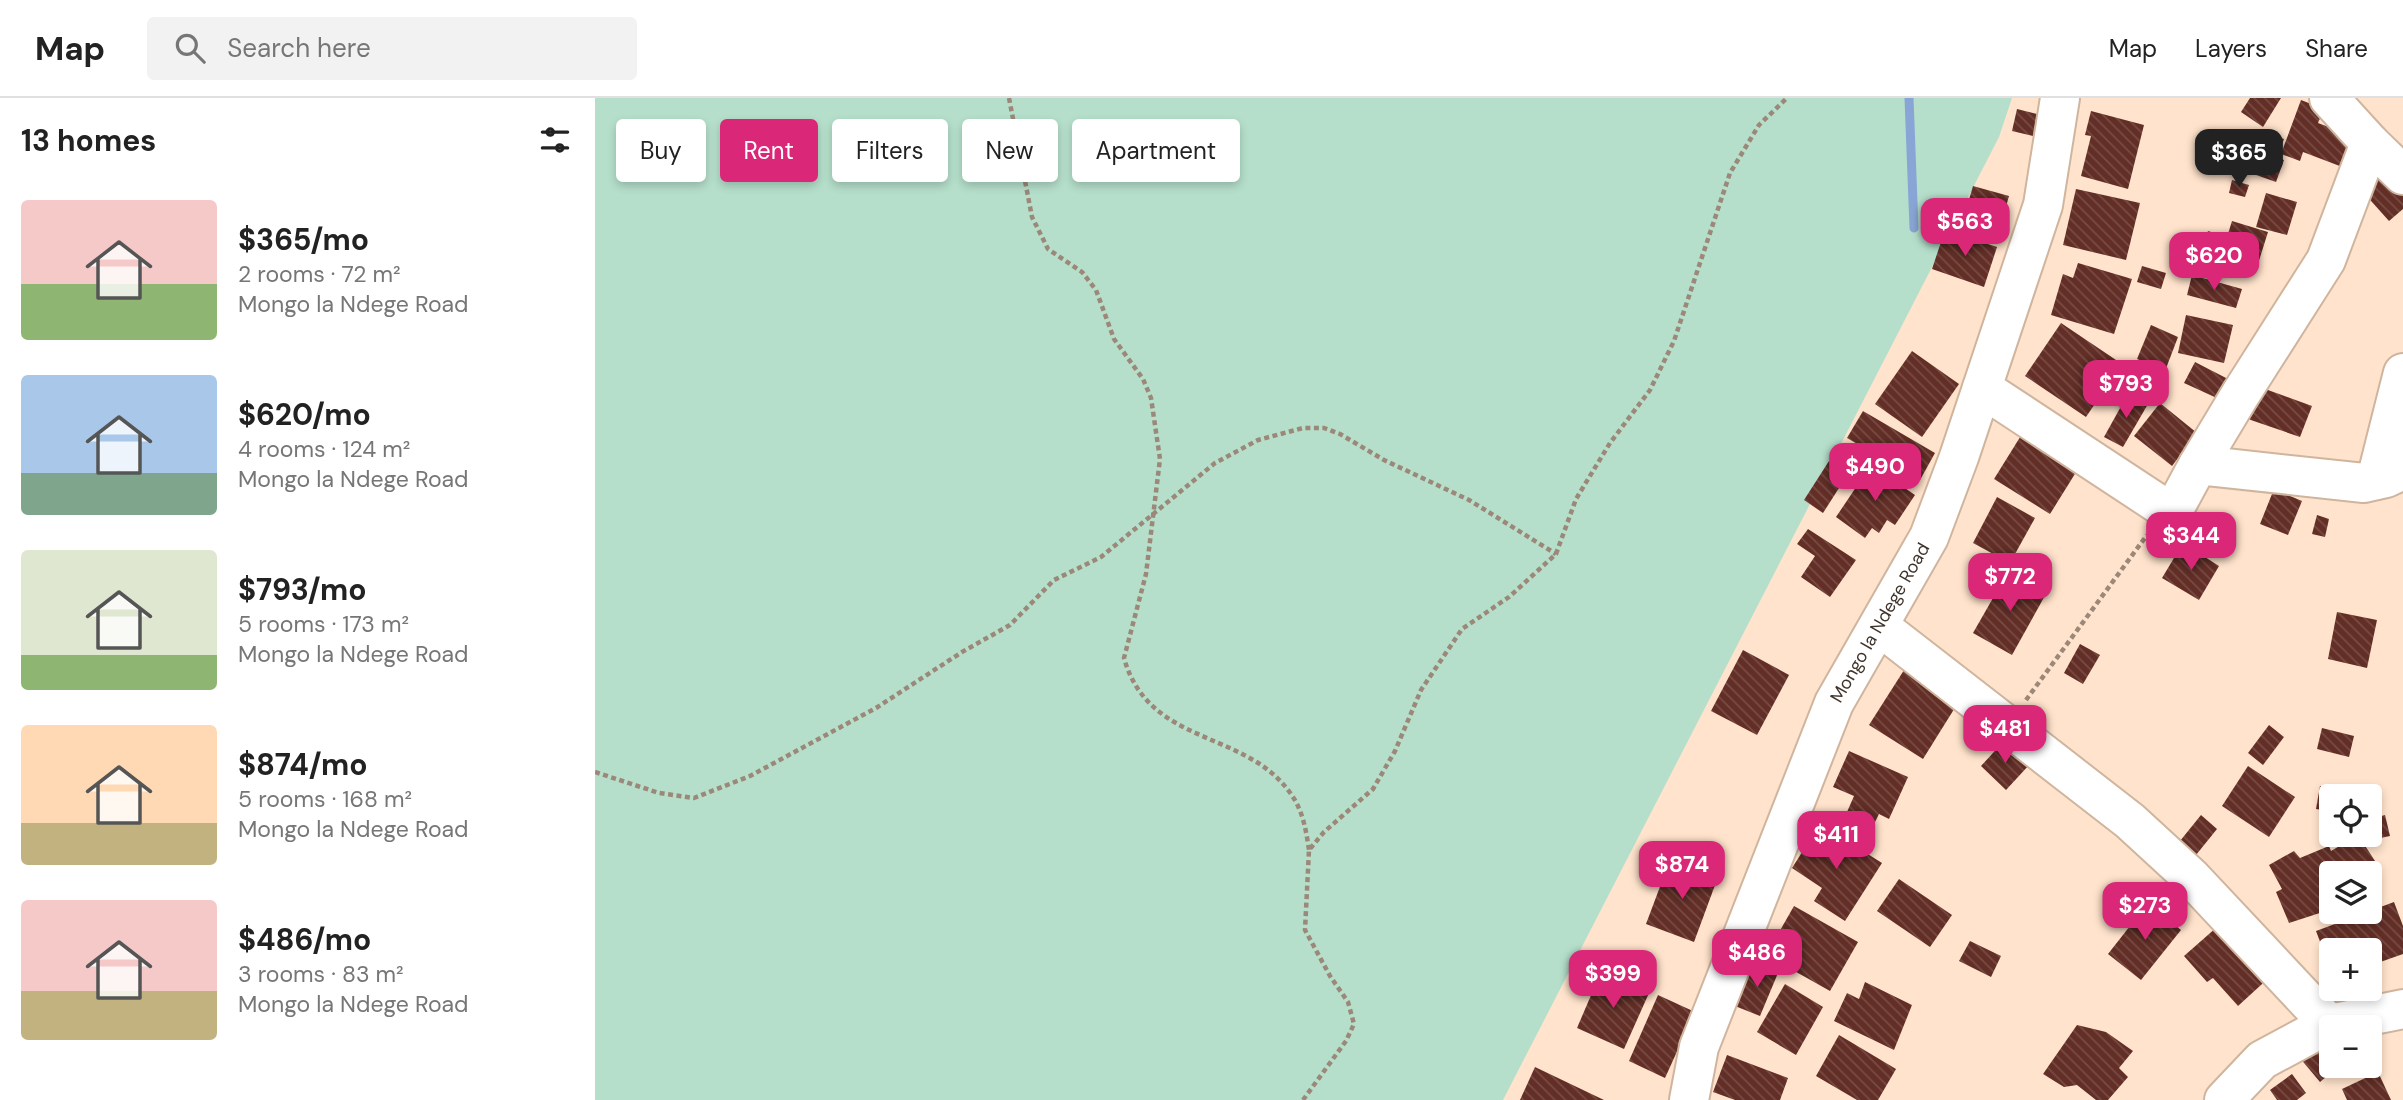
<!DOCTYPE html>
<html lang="en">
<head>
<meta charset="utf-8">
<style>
  :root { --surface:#fff; --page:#f2f2f2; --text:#222; --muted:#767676; --line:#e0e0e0; --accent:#db2777 }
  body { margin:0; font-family:"DM Sans",sans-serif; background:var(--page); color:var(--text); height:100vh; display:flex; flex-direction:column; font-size:26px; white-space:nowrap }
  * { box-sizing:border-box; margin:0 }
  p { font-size:23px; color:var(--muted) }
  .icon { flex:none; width:38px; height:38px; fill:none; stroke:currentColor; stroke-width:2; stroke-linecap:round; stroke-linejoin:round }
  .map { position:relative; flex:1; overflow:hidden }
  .sheet { display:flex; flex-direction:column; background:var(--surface); width:595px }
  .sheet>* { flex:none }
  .banner { position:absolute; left:21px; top:21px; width:665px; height:63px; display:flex; gap:14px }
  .fabs { position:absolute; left:1724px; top:686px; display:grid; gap:14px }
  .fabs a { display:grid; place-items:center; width:63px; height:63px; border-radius:7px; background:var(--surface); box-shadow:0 4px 10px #0003; font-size:35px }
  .price { position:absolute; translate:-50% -60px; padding:0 16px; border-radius:14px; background:var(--accent); color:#fff; font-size:23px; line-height:46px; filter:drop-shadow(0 2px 4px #0008) }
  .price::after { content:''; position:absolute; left:50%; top:42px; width:21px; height:16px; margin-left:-10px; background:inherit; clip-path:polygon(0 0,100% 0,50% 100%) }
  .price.active { background:#222; color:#fff }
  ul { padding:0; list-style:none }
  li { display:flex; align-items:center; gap:21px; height:175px; padding:0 21px }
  li span { display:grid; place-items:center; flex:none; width:196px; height:140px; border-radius:7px; color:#555 }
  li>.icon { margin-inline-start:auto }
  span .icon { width:84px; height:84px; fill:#fffc; stroke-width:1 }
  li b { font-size:30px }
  h2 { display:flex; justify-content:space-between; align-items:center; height:84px; padding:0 21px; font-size:30px }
  .tag { padding:0 24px; border-radius:7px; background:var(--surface); box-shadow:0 4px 10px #0003; font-size:24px; line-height:63px }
  .tag.active { background:var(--accent); color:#fff }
  header { display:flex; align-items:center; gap:42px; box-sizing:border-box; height:98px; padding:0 35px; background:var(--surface); border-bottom:2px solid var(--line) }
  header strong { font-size:33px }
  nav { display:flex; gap:38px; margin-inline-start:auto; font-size:24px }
  .search { width:490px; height:63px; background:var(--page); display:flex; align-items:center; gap:18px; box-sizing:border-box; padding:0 24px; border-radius:7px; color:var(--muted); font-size:26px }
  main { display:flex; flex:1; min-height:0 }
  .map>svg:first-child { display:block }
  .green { fill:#b5dfcb }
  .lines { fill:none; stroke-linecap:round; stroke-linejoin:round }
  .stream { stroke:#89a5d5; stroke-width:9 }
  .building { fill:url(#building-back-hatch) }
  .minor-casing { stroke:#d0b59e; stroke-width:42 }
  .path { stroke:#9b8878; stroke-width:4.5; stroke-dasharray:5 3.5; stroke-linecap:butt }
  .minor { stroke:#fff; stroke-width:38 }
  .labels { text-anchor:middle; stroke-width:7; stroke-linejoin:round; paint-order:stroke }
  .street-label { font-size:18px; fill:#3f342b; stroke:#fff4ea }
</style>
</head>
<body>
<header>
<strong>Map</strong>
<div class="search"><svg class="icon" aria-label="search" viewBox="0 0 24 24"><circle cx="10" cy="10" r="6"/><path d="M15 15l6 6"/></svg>Search here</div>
<nav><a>Map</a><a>Layers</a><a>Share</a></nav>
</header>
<main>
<section class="sheet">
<h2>13 homes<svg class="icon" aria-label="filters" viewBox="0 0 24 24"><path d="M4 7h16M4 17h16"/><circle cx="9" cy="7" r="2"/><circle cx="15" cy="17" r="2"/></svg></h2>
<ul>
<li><span style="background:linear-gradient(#f6c9c9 60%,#8fb573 0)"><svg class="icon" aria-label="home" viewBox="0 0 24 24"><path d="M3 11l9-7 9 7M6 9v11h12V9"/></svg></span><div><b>$365/mo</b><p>2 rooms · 72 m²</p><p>Mongo la Ndege Road</p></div></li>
<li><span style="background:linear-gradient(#a9c7e8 70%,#7fa58c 0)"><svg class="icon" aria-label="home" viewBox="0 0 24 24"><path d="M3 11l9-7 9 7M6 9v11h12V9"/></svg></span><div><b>$620/mo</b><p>4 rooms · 124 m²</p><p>Mongo la Ndege Road</p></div></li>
<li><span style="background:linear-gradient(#dfe7d0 75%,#8fb573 0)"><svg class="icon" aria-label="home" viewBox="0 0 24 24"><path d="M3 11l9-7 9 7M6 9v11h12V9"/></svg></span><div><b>$793/mo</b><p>5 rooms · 173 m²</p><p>Mongo la Ndege Road</p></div></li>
<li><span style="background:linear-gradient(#ffd9b3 70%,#c2b280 0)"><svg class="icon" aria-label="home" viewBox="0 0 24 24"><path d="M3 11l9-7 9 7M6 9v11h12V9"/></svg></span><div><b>$874/mo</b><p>5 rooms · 168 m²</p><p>Mongo la Ndege Road</p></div></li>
<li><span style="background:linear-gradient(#f6c9c9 65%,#c2b280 0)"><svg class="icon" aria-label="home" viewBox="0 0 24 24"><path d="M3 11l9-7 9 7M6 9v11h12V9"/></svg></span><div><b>$486/mo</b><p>3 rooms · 83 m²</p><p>Mongo la Ndege Road</p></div></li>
</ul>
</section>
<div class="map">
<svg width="1808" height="1002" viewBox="0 0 1808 1002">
  <defs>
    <pattern id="building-back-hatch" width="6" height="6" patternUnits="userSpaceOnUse" patternTransform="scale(1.75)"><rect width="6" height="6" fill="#622e26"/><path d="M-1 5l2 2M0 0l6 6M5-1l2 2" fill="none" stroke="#764c45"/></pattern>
  </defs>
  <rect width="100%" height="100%" fill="#ffe3cc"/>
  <polygon class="green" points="0,0 1417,0 1404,39 908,1002 0,1002"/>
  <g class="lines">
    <polyline class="stream" points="1314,0 1319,130"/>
  </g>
  <g class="building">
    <polygon points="1655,0 1686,0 1668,29 1646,14"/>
    <polygon points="1706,2 1729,11 1723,25 1761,39 1750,70 1708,54 1705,63 1686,56"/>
    <polygon points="1422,11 1442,16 1438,38 1417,33"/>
    <polygon points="1496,13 1549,27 1533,91 1486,78 1496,38 1490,37"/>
    <polygon points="1661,31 1689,41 1682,60 1689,62 1681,84 1647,72"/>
    <polygon points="1632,39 1650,42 1644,72 1626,69"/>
    <polygon points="1784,63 1808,90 1808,111 1794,123 1760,85"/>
    <polygon points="1637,82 1654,87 1650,99 1634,95"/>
    <polygon points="1378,88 1414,98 1402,140 1366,129"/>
    <polygon points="1481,91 1545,105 1531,162 1468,147"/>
    <polygon points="1671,95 1702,104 1692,137 1661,129"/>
    <polygon points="1637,123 1673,134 1662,169 1607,153 1613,133 1632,139"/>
    <polygon points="1350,132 1402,149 1389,189 1337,171"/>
    <polygon points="1483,165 1537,181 1519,236 1456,217 1468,176 1478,180"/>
    <polygon points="1547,168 1571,175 1566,191 1542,184"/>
    <polygon points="1597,177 1647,191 1641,210 1592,197"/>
    <polygon points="1591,217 1638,227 1629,265 1583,255"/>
    <polygon points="1466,225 1527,266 1491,319 1430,278"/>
    <polygon points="1556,227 1583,239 1570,273 1542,261"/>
    <polygon points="1317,253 1364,286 1327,339 1280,306"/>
    <polygon points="1600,264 1633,281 1624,301 1589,285"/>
    <polygon points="1659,287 1717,308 1705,339 1647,319"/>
    <polygon points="1534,294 1553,306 1528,349 1509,339"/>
    <polygon points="1565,305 1602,335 1577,368 1539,338"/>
    <polygon points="1268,313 1340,355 1325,382 1252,340"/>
    <polygon points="1427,336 1483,371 1455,416 1399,381"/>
    <polygon points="1251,347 1273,360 1266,372 1244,359"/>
    <polygon points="1234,363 1253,376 1228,415 1209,402"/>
    <polygon points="1276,367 1320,397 1300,427 1292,422 1284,435 1277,430 1270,440 1241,419"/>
    <polygon points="1679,391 1707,403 1693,437 1665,426"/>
    <polygon points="1402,399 1440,420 1415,465 1378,445"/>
    <polygon points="1722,417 1734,421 1730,439 1717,436"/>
    <polygon points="1213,431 1261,462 1235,499 1206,479 1220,458 1202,446"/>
    <polygon points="1588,445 1624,468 1604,502 1567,480"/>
    <polygon points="1414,472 1452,494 1417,557 1378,535"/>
    <polygon points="1742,514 1782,522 1772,570 1733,561"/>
    <polygon points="1485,546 1505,557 1488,586 1469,575"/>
    <polygon points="1148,552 1194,577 1162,637 1116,613"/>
    <polygon points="1318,558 1371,592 1328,661 1274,627"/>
    <polygon points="1674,627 1689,639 1668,667 1653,655"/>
    <polygon points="1727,630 1759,638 1754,659 1722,651"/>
    <polygon points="1409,643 1435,666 1411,692 1386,668"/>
    <polygon points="1254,653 1313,679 1294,721 1284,716 1279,726 1252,714 1259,698 1238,689"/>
    <polygon points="1653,668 1700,699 1674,739 1627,708"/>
    <polygon points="1725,688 1755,694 1755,698 1736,698 1736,727 1725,725 1727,712 1721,711"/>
    <polygon points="1777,697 1782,719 1790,717 1795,738 1776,742 1774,698"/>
    <polygon points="1606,717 1622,731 1601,757 1585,743"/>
    <polygon points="1225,726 1287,765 1250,823 1219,803 1227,790 1197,770"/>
    <polygon points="1763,737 1784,769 1772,775 1736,775 1736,798 1730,801 1734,812 1694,825 1681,794 1687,791 1674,767 1699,753 1705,760 1734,748 1736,753"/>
    <polygon points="1075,762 1123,779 1099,844 1051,826"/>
    <polygon points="1304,781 1357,817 1335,849 1282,813"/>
    <polygon points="1799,804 1808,828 1808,856 1774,868 1774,852 1736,852 1736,873 1721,833"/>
    <polygon points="1553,805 1586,832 1546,882 1513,856"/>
    <polygon points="1199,808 1263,844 1235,893 1171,857"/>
    <polygon points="1622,829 1678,876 1643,908 1618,880 1612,884 1589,858"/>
    <polygon points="1375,843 1406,858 1396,879 1364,863"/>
    <polygon points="1158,865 1183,875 1165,918 1140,908"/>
    <polygon points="1006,874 1054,895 1029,951 982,930"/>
    <polygon points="1270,884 1317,907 1299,952 1239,923 1252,895 1264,901"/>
    <polygon points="1190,886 1228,909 1201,957 1162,934"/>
    <polygon points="1063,897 1100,914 1070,980 1034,963"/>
    <polygon points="1482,927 1511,934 1538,953 1524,970 1533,979 1513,1002 1501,1002 1482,987 1469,989 1448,976"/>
    <polygon points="1244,937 1301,971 1283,1002 1262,1002 1221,978"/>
    <polygon points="1736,937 1736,968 1744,968 1725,984 1699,953"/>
    <polygon points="1132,957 1193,980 1185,1002 1140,1002 1118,994"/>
    <polygon points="940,969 1009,1002 925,1002"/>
    <polygon points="1783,974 1796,1002 1752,1002 1747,991"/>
    <polygon points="1697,976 1711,995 1702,1002 1682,1002 1675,992"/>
  </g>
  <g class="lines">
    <g class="minor-casing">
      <g id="minor">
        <polyline points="1734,0 1775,45 1808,77"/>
        <polyline points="1387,290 1571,411 1583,404 1603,367 1645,297 1731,162 1775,45"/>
        <polyline points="1603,367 1769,385 1791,380 1808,372"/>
        <polyline points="1781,382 1808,275"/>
        <polyline points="1284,528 1535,723 1597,780 1734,926"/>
        <path id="s1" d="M1094 1002 1104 949 1239 605 1334 439 1364 359 1448 107 1465 0"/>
        <polyline points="1629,1002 1667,962 1734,926 1808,911"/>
      </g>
    </g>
    <g class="path">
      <path d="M414 0 437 119 453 151 487 174 501 192 519 241 548 281 556 300 565 361 551 476 529 560C554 649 651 631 696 696 708 713 711 732 714 752"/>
      <polyline points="1431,602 1552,437"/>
      <polyline points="0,674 64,695 99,700 155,678 281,610 367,554 415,527 459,482 506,459 620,365 663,342 708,330 729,330 745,336 789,362 874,402 961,456"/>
      <polyline points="708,1002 751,943 759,926 753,904 735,878 710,832 714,752 729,734 778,691 800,653 826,592 867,531 914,499 961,456 981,401 1015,345 1055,292 1079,243 1135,75 1164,27 1192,0"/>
    </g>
    <use href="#minor" class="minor"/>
  </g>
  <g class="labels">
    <g class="street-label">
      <text dy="6" stroke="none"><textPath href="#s1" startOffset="516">Mongo la Ndege Road</textPath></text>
    </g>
  </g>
</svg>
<div class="fabs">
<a><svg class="icon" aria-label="locate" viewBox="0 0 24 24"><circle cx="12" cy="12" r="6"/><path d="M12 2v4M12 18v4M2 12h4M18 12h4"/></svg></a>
<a><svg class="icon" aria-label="layers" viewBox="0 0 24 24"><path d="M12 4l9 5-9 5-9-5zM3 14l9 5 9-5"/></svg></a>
<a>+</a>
<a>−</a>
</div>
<b class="price active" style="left:1644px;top:91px">$365</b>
<b class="price" style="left:1370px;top:160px">$563</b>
<b class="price" style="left:1619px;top:194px">$620</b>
<b class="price" style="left:1531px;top:322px">$793</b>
<b class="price" style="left:1280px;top:405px">$490</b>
<b class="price" style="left:1596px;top:474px">$344</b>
<b class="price" style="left:1415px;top:515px">$772</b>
<b class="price" style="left:1410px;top:667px">$481</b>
<b class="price" style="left:1241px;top:773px">$411</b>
<b class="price" style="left:1087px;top:803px">$874</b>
<b class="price" style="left:1550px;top:844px">$273</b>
<b class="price" style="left:1162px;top:891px">$486</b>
<b class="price" style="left:1018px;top:912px">$399</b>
<div class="banner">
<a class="tag">Buy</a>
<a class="tag active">Rent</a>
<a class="tag">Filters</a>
<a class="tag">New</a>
<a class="tag">Apartment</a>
</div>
</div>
</main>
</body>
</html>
